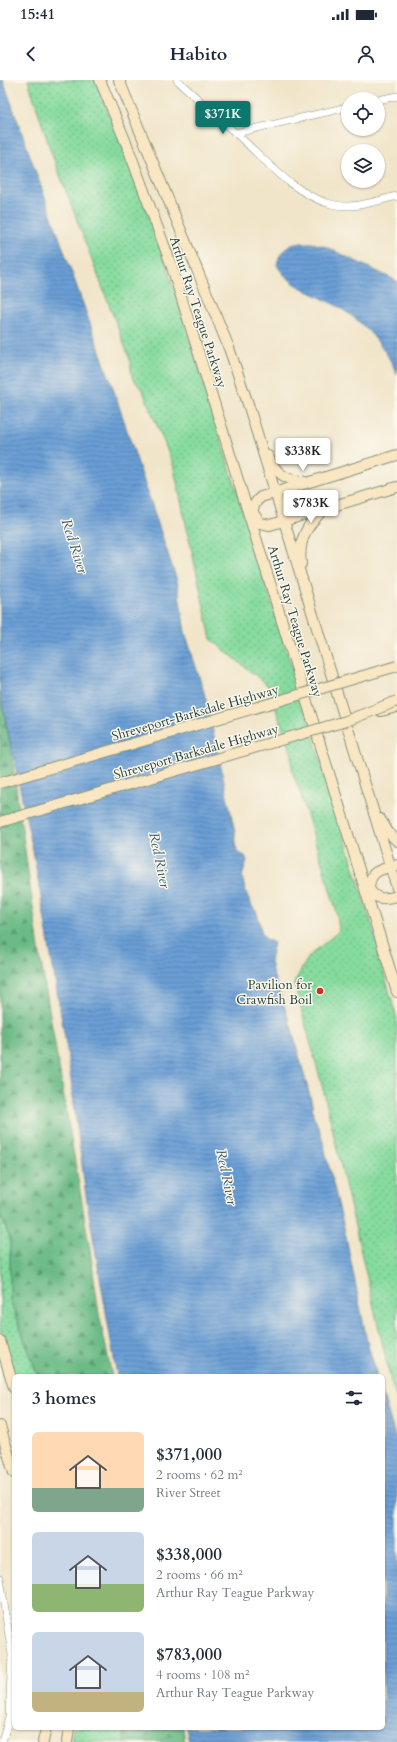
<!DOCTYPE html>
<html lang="en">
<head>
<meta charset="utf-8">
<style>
  :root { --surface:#fff; --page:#f2f2f3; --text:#1f2937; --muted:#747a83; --accent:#0f766e }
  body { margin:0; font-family:Cardo,serif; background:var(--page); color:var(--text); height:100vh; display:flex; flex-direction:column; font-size:15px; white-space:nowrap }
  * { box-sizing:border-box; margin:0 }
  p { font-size:13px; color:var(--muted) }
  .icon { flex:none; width:22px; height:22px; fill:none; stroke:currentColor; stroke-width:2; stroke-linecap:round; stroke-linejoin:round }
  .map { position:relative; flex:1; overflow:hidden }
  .sheet { position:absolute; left:12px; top:1294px; width:373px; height:356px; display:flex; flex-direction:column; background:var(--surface); border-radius:6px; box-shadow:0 1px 3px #0004 }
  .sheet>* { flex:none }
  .buttons { position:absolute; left:341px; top:12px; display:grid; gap:8px }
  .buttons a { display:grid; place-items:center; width:44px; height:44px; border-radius:50%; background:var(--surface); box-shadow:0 1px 3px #0004; font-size:20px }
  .price { position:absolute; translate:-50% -34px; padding:0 9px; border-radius:4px; background:#fff; color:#222; font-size:13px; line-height:26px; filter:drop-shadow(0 1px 2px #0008) }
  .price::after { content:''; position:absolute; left:50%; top:24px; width:12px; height:9px; margin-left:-6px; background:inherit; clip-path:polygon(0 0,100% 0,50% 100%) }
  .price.active { background:var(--accent); color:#fff }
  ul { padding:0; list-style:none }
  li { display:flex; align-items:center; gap:12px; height:100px; padding:0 20px }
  li span { display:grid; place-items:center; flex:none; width:112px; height:80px; border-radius:6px; color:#555 }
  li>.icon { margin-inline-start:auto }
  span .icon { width:48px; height:48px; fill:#fffc; stroke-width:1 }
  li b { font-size:17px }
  h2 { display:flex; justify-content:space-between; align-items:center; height:48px; padding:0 20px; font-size:17px }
  .status { display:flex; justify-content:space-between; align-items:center; height:28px; padding:0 20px; background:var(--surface); direction:ltr }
  .status svg { height:11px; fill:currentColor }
  header { display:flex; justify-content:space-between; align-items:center; height:52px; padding:0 20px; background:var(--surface); font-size:18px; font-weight:800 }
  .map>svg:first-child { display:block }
  .grass { fill:url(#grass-dots); stroke:#528c6a }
  .forest { fill:url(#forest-firs); stroke:#467c5d }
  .water { fill:url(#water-rules); stroke:#446e85 }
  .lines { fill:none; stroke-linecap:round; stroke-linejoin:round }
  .street-casing { stroke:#88917e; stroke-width:8 }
  .secondary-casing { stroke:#88917e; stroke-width:12 }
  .street { stroke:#fff; stroke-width:7 }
  .secondary { stroke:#f9e7c3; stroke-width:10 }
  .secondary-bridge-casing { stroke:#88917e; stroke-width:12; stroke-linecap:butt }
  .secondary-bridge { stroke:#f9e7c3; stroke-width:10 }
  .poi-dot { fill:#c8321e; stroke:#fbf7ec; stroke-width:1.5 }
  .labels { text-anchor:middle; stroke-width:3; stroke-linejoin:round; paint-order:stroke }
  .street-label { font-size:13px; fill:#1f3d34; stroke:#fbf7ec }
  .poi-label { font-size:13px; fill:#1f3d34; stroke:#fbf7ec; text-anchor:end }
  .water-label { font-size:14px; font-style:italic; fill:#365a65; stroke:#fbf7ec }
</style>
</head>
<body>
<div class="status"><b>15:41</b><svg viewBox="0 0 49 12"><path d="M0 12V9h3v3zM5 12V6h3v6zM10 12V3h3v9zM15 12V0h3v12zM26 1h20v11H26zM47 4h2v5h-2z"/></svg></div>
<header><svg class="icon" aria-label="back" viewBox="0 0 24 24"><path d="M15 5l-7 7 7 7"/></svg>Habito<svg class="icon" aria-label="person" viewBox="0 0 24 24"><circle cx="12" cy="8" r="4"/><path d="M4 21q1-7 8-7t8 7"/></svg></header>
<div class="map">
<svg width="397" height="1662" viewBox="0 0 397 1662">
  <defs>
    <pattern id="grass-dots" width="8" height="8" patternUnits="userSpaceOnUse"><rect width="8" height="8" fill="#86db9f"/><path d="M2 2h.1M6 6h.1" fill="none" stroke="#6db382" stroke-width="1.8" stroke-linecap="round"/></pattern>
    <pattern id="forest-firs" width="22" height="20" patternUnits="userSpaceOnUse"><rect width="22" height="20" fill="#6cbb86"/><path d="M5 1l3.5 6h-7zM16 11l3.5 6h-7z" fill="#58996e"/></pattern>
    <pattern id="water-rules" width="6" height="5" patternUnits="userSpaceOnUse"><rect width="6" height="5" fill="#6a9fd6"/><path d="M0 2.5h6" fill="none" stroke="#5783ae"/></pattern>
  </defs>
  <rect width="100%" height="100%" fill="#fbf7ec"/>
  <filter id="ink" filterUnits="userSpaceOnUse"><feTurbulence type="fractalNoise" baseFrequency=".025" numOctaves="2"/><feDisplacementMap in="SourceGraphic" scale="8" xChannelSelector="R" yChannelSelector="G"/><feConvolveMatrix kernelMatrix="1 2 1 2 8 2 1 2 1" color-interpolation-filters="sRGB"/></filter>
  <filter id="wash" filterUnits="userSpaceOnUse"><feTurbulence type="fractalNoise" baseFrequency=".012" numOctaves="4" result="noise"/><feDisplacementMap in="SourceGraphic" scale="16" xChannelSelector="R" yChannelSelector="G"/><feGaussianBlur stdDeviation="0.9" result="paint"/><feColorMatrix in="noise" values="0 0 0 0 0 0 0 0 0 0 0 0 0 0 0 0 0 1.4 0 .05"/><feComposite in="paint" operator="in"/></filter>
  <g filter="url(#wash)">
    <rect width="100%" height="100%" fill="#f1e5c9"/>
    <g class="grass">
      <polygon points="28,0 95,0 132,89 167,186 379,868 377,870 397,938 397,1320 392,1305 323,1009 294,903 309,876 339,851 337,833 301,715 292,690 292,674 267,605 211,559 173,384 143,311 132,297 130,280 50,69"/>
      <polygon points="0,1134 10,1159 10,1221 38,1296 14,1296 0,1249"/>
      <polygon points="73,1648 122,1648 125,1662 71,1662"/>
    </g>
    <g class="forest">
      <polygon points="0,613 9,658 40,876 90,1170 99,1234 112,1296 38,1296 10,1221 10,1159 0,1134"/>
      <polygon points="122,1648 183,1648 185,1662 125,1662"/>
    </g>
    <g class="water">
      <polygon points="0,0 3,0 112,305 177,501 185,552 206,619 235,752 237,772 245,776 247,780 242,797 246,812 252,826 257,833 262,854 266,859 274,863 270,881 272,891 291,946 312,1024 313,1034 321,1054 345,1152 367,1261 377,1296 117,1296 86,1116 67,970 34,776 0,613"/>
      <path d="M295 163H311L324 166 397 201V295C388 270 366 245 345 231 324 216 290 209 277 185 279 173 284 169 295 163Z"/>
      <polygon points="383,1315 397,1363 397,1662 189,1662 186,1648 383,1648"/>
    </g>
  </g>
  <g filter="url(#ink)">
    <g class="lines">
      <g class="street-casing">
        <g id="street">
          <path d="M177 0C199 20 221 40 243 60 268 83 296 115 331 124 353 130 376 121 397 116"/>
          <polyline points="378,20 397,16"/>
          <polyline points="236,53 348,27"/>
          <polyline points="0,1498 12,1575 9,1637 2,1662"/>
        </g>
      </g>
      <g class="secondary-casing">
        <g id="secondary">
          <polyline points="100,0 127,65 171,184 397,912"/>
          <polyline points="119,0 212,226 229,268 249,327 397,808"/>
          <path d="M268 376C275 392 285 401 303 401"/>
          <polyline points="252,431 260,443 270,445 397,407"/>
          <path d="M252 437C252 429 254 422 261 417L397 375"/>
          <path d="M301 484C298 461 306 446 322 431"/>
          <polyline points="381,631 397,627"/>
          <polyline points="380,739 388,752 397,761"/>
          <path d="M367 806C375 820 383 820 397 816"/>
          <path d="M369 813C368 790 379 790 397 785"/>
          <polyline points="0,1261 14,1308"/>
          <polyline points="0,1346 14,1393"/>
          <polyline points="43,1662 46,1648"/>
          <polyline points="67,1662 69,1648"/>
        </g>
      </g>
      <use href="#street" class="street"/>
      <use href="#secondary" class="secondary"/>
      <g class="secondary-bridge-casing">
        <g id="secondary-bridge">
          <polyline points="0,703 397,586"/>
          <polyline points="0,742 346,641 397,621"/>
        </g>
      </g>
      <use href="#secondary-bridge" class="secondary-bridge"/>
    </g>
  </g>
  <circle class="poi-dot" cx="320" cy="911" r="4"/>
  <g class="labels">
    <g class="street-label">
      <text transform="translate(199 232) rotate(72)" y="5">Arthur Ray Teague Parkway</text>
      <text transform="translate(296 541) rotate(73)" y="5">Arthur Ray Teague Parkway</text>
      <text transform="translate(195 632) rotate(-16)" y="5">Shreveport-Barksdale Highway</text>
      <text transform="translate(196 671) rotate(-16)" y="5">Shreveport Barksdale Highway</text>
    </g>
    <g class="poi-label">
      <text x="312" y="909">Pavilion for<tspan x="312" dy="15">Crawfish Boil</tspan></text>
    </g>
    <g class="water-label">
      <text transform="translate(75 466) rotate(72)" y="5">Red River</text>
      <text transform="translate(160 780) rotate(78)" y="5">Red River</text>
      <text transform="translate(227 1097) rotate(78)" y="5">Red River</text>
    </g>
  </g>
</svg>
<div class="buttons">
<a><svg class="icon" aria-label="locate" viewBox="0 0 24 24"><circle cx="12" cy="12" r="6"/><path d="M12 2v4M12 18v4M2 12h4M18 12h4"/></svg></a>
<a><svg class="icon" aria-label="layers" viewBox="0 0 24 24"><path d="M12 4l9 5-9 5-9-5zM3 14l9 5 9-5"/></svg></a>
</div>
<b class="price active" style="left:223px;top:55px">$371K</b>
<b class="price" style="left:303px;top:392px">$338K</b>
<b class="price" style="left:311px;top:444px">$783K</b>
<section class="sheet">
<h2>3 homes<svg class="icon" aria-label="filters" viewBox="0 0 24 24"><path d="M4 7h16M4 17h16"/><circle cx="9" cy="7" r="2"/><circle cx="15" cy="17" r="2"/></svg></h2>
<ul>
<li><span style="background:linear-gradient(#ffd9b3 70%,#7fa58c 0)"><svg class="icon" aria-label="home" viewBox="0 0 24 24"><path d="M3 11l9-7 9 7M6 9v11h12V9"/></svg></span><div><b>$371,000</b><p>2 rooms · 62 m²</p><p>River Street</p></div></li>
<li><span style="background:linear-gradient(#c9d6e8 65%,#8fb573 0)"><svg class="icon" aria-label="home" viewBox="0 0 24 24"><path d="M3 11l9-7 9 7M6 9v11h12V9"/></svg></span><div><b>$338,000</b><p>2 rooms · 66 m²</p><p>Arthur Ray Teague Parkway</p></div></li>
<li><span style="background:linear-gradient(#c9d6e8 75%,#c2b280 0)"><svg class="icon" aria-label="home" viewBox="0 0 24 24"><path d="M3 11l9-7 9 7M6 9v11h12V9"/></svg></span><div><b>$783,000</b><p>4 rooms · 108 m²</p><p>Arthur Ray Teague Parkway</p></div></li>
</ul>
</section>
</div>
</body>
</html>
